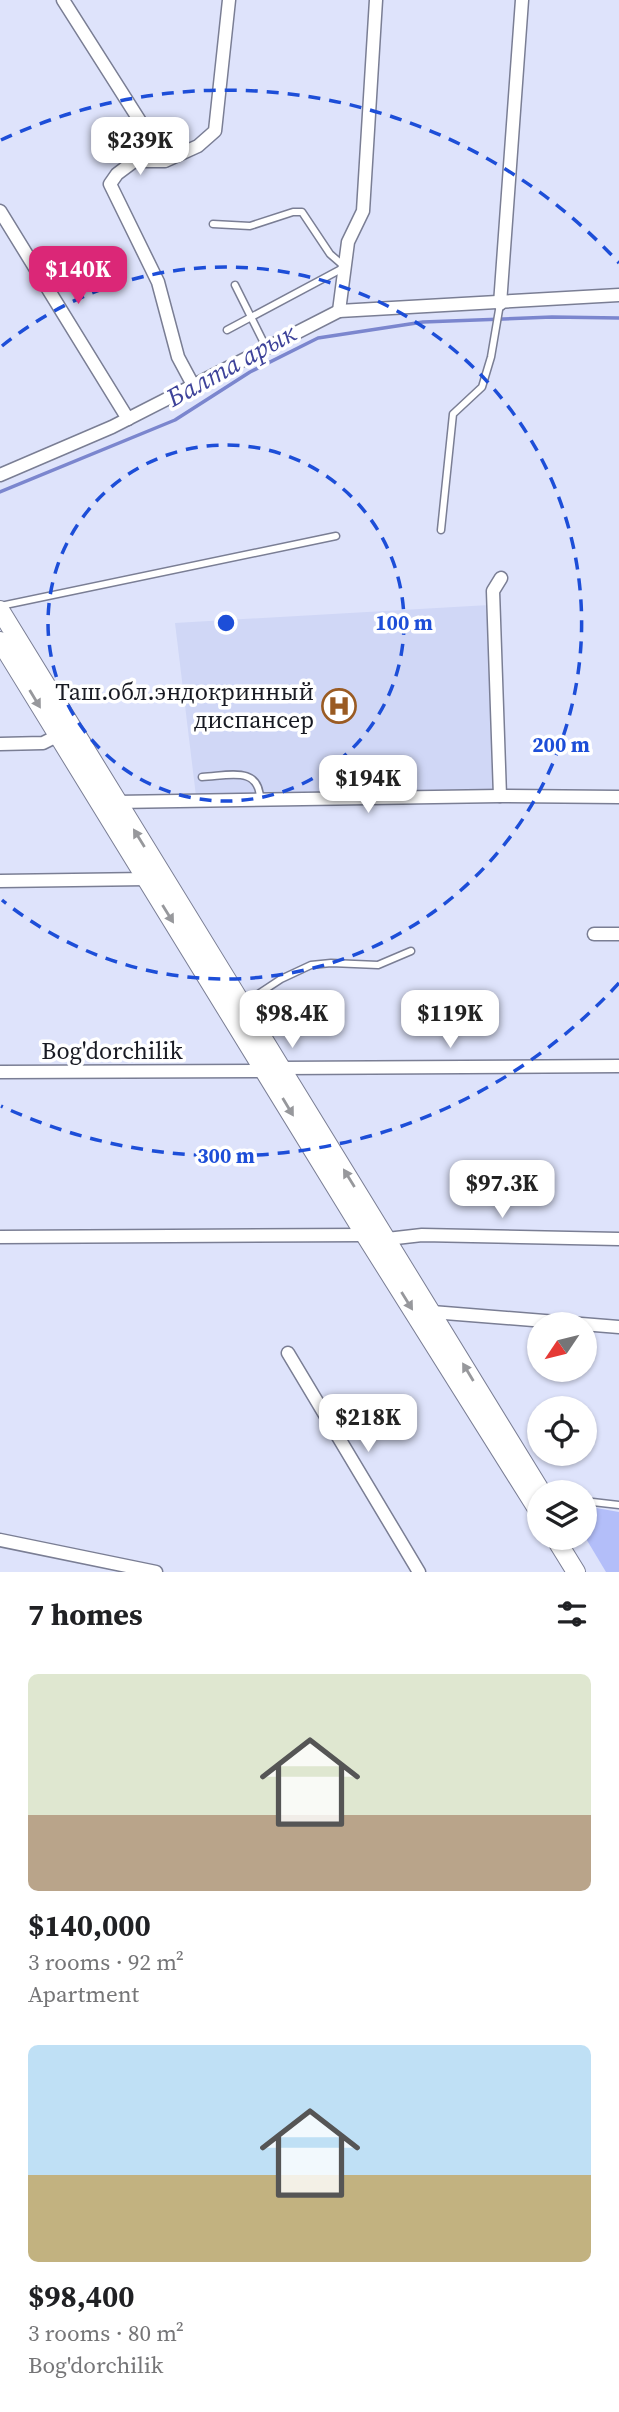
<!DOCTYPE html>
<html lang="en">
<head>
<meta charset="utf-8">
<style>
  :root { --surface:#fff; --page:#f2f2f2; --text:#202124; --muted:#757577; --accent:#db2777 }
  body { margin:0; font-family:"Source Serif 4",serif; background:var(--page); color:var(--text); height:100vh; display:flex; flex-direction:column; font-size:26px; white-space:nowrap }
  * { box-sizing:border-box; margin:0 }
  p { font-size:23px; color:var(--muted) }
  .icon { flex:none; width:38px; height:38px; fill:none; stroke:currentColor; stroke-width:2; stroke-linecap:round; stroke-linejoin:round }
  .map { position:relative; height:1572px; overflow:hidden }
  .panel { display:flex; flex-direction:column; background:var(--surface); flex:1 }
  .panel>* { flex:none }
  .needle { width:46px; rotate:235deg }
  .tools { position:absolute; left:527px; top:1312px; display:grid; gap:14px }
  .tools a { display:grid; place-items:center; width:70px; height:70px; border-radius:50%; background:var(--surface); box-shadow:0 2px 5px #0004; font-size:35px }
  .price { position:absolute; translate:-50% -60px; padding:0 16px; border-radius:14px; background:#fff; color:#222; font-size:23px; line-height:46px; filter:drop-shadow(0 2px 4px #0008) }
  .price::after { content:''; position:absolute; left:50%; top:42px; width:21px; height:16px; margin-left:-10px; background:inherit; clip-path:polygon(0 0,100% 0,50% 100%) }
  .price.current { background:var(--accent); color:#fff }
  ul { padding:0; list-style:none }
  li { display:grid; align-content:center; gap:14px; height:371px; padding:0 28px }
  li span { display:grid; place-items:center; height:217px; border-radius:10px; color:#555 }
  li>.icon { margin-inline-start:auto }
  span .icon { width:126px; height:126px; fill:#fffc; stroke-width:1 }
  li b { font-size:30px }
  h2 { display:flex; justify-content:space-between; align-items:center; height:84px; padding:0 28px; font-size:30px }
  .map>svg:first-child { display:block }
  .built { fill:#d0d7f6 }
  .green { fill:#b3bef9 }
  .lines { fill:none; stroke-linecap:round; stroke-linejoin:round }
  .stream { stroke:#7b86ce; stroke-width:3.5 }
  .lane-casing { stroke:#7a7e94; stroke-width:9 }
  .street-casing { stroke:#7a7e94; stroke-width:15 }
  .secondary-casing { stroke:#7a7e94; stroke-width:20 }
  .lane { stroke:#fff; stroke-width:6 }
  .street { stroke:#fff; stroke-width:12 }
  .secondary { stroke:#fff; stroke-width:18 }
  .oneway { fill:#97989c }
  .ring { fill:none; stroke:#1d4ed8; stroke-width:3.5; stroke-dasharray:12 9 }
  .labels { text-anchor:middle; stroke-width:7; stroke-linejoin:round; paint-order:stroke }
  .poi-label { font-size:24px; fill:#181a23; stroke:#fff; text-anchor:end }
  .street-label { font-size:24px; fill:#181a23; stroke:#fff }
  .water-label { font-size:26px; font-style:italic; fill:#3e439a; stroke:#fff }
  .centre { fill:#1d4ed8; stroke:#fff; stroke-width:3.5 }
  .ring-label { font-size:21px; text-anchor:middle; font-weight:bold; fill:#1d4ed8; stroke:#fff; stroke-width:7; stroke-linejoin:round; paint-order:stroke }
</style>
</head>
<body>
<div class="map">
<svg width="619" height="1572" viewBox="0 0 619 1572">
  <rect width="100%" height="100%" fill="#dee3fb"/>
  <polygon class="built" points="489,605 496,790 196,796 175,623"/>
  <polygon class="green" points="585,1506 619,1512 619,1572 606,1572 585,1537"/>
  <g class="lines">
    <polyline class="stream" points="0,492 175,420 250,372 318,338 423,322 552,317 619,318"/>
    <g class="lane-casing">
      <g id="lane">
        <polyline points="213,224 250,226 293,212 302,212 330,254 345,267 227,330"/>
        <polyline points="235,285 266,347"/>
        <polyline points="441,530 453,414 482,387 491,357 500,304"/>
        <polyline points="0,606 336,536"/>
        <path d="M202 777C228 776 260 765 260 800"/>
        <polyline points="243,1004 281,979 311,965 331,963 378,965 411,951"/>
        <polyline points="584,1501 619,1505"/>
      </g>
    </g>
    <g class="street-casing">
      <g id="street">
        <polyline points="63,0 150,137 145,153 117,174 110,184 158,282 178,357 193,385"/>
        <polyline points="135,161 165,161 198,146 215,131 229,0"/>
        <polyline points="0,211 128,419"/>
        <polyline points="500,304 522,0"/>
        <polyline points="339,311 348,242 363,211 376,0"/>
        <polyline points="0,475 112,427 339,311 619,295"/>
        <polyline points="0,744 43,743 57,736"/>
        <polyline points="500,796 493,591 501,578"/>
        <polyline points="117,802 500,796 619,797"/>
        <polyline points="0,881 147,879"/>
        <polyline points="594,934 619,934"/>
        <polyline points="280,1068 619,1066"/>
        <polyline points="0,1072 266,1071"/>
        <polyline points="0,1237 365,1235"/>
        <polyline points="387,1239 422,1235 619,1239"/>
        <polyline points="432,1312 619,1327"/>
        <polyline points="288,1353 419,1572"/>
        <polyline points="0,1540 156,1572"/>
      </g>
    </g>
    <g class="secondary-casing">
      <g id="secondary">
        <polyline points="0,610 542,1493"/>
        <polyline points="0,641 365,1235 539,1512"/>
        <polyline points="555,1538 576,1572"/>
      </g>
    </g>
    <use href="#lane" class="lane"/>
    <use href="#street" class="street"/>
    <use href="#secondary" class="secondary"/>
  </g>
  <defs><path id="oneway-solid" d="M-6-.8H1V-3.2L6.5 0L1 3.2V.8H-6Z" transform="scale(1.75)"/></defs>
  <g class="oneway">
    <use href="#oneway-solid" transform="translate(35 699) rotate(59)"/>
    <use href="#oneway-solid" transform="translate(139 838) rotate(-122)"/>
    <use href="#oneway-solid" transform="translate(168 914) rotate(58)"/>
    <use href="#oneway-solid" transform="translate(288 1107) rotate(59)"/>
    <use href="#oneway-solid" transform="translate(349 1178) rotate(-122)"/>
    <use href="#oneway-solid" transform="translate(407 1301) rotate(58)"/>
    <use href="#oneway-solid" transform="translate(468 1372) rotate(-121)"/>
  </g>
  <g class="ring">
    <circle cx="226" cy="623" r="178"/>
    <path d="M2 346A356 356 0 1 1 2 900"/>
    <path d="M619 983A533 533 0 0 1 1 1106M1 140A533 533 0 0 1 619 263"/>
  </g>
  <defs>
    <g id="hospital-ring" transform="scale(1.75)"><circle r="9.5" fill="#fff" stroke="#9a5b23" stroke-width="1.5"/><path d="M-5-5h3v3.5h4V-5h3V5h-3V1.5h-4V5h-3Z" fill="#9a5b23"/></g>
  </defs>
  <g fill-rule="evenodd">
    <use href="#hospital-ring" x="339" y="706"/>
  </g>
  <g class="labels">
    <g class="poi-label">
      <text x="314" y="700">Таш.обл.эндокринный<tspan x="314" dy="28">диспансер</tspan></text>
    </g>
    <g class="street-label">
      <text x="112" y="1059">Bog'dorchilik</text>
    </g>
    <g class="water-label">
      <text transform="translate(231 365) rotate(-29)" y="9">Балта арык</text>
    </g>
  </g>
  <circle cx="226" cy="623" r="10" class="centre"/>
  <g class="ring-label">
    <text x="404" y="630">100 m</text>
    <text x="561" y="752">200 m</text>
    <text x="226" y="1163">300 m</text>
  </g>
</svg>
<div class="tools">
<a><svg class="needle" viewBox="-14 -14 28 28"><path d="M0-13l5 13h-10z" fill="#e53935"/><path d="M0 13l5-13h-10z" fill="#757577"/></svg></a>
<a><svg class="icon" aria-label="locate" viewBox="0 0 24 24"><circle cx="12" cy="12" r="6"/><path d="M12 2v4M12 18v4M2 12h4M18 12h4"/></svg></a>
<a><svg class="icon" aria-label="layers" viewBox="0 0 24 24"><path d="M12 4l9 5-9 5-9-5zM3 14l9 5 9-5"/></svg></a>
</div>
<b class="price" style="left:140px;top:177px">$239K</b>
<b class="price current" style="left:78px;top:306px">$140K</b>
<b class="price" style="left:368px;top:815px">$194K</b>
<b class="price" style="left:292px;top:1050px">$98.4K</b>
<b class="price" style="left:450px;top:1050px">$119K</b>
<b class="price" style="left:502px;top:1220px">$97.3K</b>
<b class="price" style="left:368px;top:1454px">$218K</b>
</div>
<section class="panel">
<h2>7 homes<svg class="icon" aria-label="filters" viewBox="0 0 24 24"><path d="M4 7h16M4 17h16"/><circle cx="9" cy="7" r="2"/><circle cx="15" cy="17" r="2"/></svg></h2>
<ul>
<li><span style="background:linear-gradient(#dfe7d0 65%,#b9a48a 0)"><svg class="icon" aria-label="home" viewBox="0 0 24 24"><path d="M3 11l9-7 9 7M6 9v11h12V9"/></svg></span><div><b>$140,000</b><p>3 rooms · 92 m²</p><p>Apartment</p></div></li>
<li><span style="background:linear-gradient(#bfe0f5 60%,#c2b280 0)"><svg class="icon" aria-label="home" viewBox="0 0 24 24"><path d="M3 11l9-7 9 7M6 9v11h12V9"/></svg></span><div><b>$98,400</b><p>3 rooms · 80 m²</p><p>Bog'dorchilik</p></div></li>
</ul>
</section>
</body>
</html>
